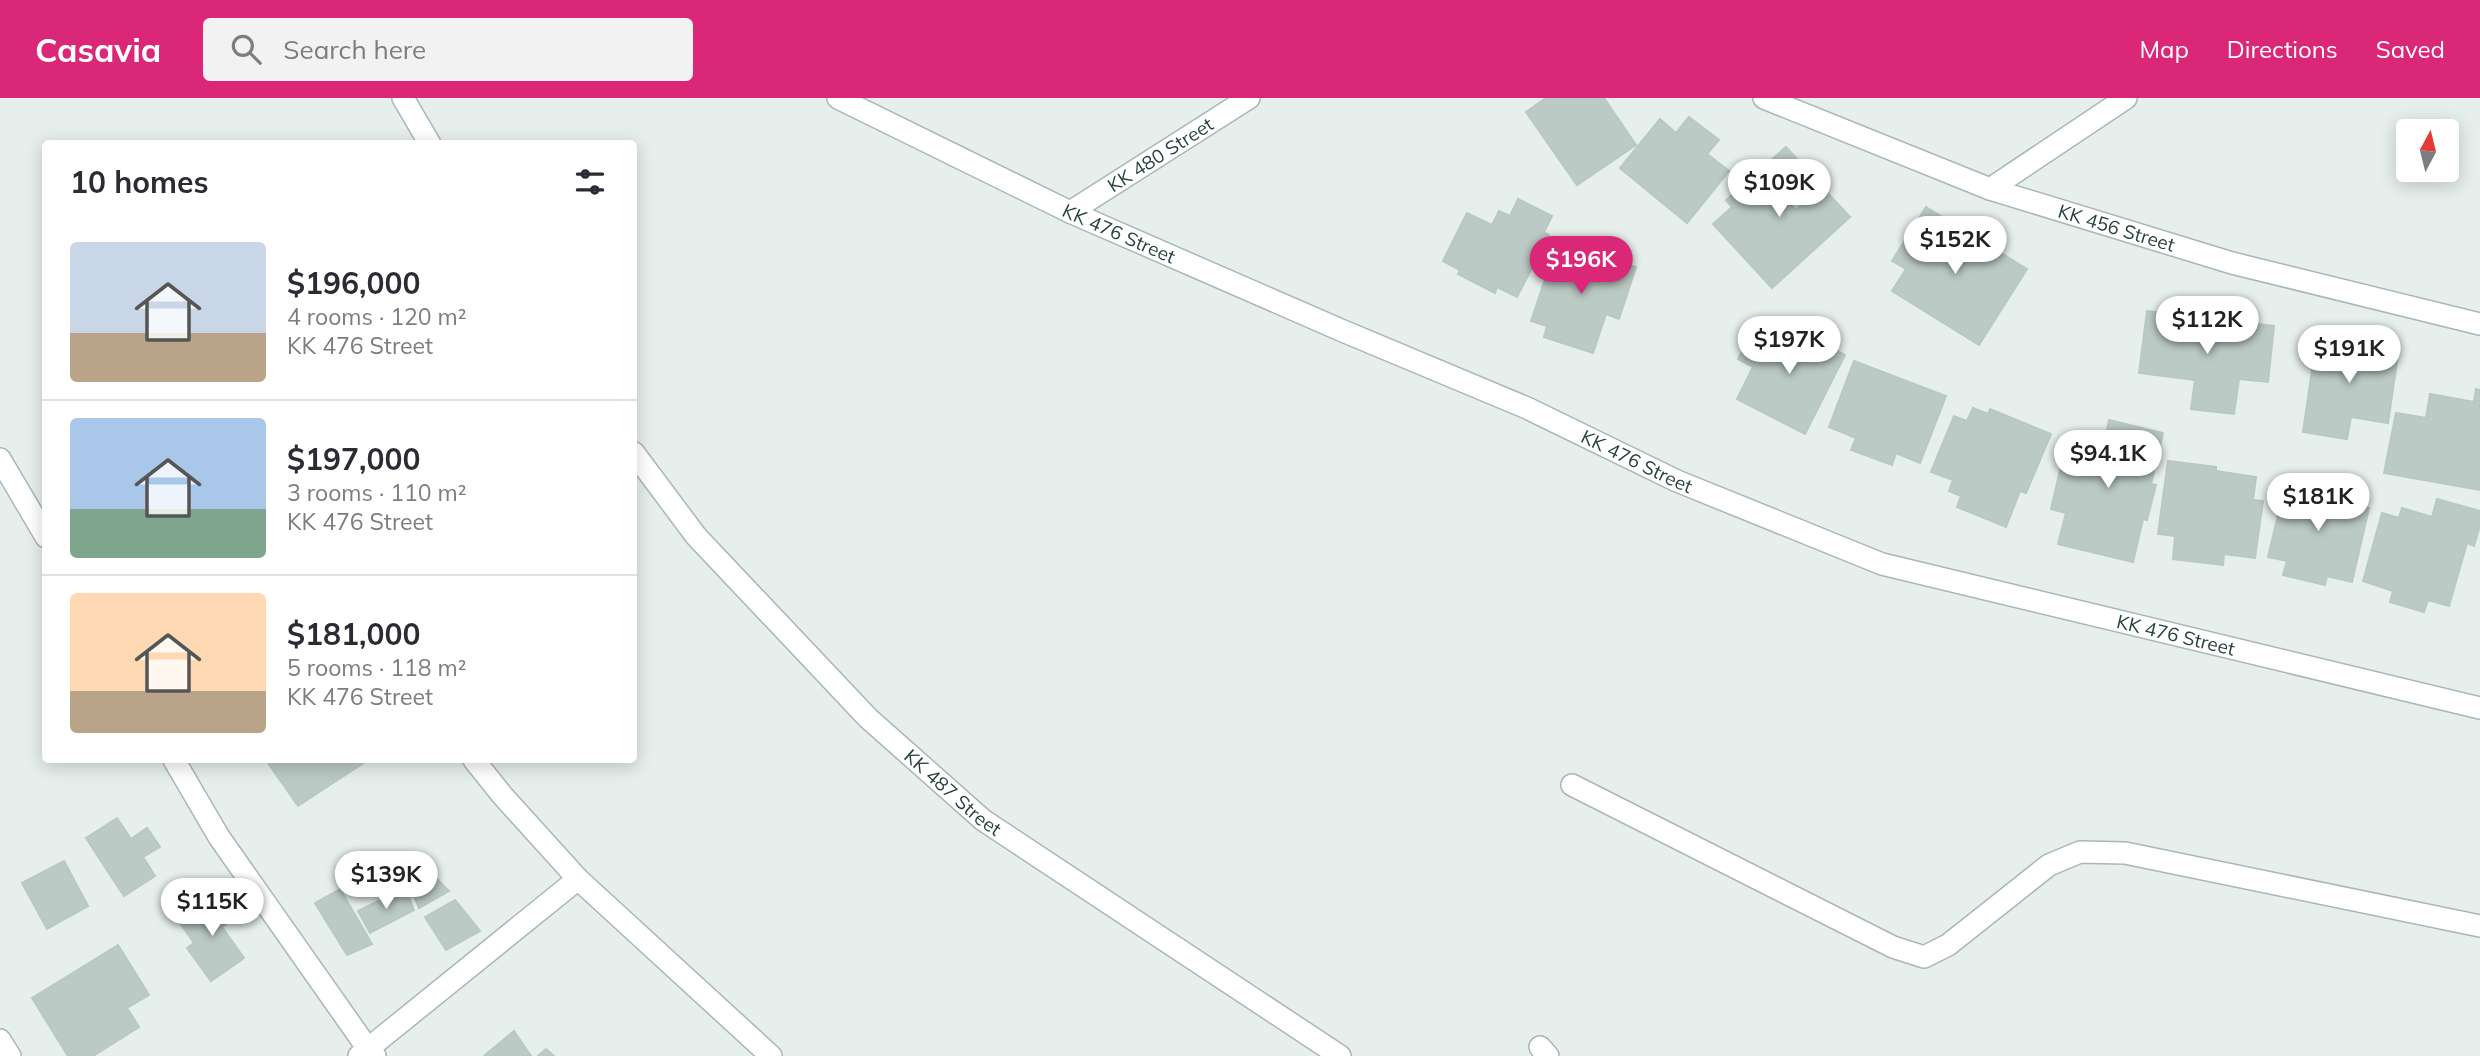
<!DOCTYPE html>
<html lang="en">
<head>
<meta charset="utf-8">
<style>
  :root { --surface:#fff; --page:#f2f2f3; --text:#2b2b33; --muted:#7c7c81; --line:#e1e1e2; --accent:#db2777 }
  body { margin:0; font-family:Mulish,sans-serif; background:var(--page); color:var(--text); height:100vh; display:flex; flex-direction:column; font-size:26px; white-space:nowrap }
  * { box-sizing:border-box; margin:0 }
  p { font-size:23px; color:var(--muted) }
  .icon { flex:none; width:38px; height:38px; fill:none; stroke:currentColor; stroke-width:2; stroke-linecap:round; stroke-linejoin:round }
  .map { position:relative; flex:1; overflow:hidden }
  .details { position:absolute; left:42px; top:42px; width:595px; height:623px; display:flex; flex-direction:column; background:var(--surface); border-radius:7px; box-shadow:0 4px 18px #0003 }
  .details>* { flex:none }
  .needle { width:46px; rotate:7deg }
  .controls { position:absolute; left:2396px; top:21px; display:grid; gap:14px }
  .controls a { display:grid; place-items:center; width:63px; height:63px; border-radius:7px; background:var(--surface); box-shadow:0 4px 18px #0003; font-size:35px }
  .price { position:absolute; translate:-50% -60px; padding:0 16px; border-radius:24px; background:#fff; color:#222; font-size:23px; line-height:46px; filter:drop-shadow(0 2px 4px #0008) }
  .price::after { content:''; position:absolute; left:50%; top:42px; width:21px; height:16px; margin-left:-10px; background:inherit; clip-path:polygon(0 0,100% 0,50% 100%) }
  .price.current { background:var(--accent); color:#fff }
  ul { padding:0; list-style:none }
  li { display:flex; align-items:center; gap:21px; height:175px; padding:0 28px }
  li+li { border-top:2px solid var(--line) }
  li span { display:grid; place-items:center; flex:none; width:196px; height:140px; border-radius:7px; color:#555 }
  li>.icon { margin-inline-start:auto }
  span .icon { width:84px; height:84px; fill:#fffc; stroke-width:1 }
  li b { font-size:30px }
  h2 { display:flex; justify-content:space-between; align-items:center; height:84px; padding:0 28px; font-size:30px }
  header { display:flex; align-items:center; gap:42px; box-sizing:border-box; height:98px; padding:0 35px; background:var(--accent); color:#fff }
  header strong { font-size:33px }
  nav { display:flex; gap:38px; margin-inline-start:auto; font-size:24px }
  .search { width:490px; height:63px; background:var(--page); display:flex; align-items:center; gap:18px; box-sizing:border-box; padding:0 24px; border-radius:7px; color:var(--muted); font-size:26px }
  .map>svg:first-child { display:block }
  .building { fill:#bbcac4; stroke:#b8c9c2; stroke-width:2 }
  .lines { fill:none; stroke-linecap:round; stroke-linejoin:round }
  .street-casing { stroke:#a8b8b2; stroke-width:24 }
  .street { stroke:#fff; stroke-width:21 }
  .labels { text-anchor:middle; stroke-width:5; stroke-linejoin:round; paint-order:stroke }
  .street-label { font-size:19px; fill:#24423a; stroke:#f7fbf9 }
</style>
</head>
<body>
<header>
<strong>Casavia</strong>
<div class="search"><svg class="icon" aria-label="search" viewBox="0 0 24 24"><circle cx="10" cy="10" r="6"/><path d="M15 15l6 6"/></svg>Search here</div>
<nav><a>Map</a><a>Directions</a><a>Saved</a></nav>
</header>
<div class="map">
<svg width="2480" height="958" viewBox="0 0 2480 958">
  <rect width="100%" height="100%" fill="#e6efeb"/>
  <g class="building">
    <polygon points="1546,0 1604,0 1636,47 1577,87 1526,14"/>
    <polygon points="1689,19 1719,42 1707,56 1729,73 1687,125 1620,70 1660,21 1676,35"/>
    <polygon points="1786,49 1814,80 1788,103 1796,112 1822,89 1850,119 1772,190 1713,126 1732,109 1726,102"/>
    <polygon points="1518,101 1552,118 1544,134 1549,137 1517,199 1497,189 1495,195 1458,176 1460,172 1443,163 1467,115 1492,127 1499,113 1510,118"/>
    <polygon points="1926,109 2027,171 1979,247 1892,193 1906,171 1892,163"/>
    <polygon points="1558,143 1636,169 1619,221 1606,216 1593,255 1544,239 1547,228 1531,223"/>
    <polygon points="2147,213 2274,228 2268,284 2239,281 2234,316 2191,311 2195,282 2139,275"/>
    <polygon points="1775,221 1845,257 1805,336 1737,301 1753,269 1738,261 1745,247 1758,253"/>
    <polygon points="2317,238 2399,250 2388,325 2351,319 2347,341 2303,334"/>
    <polygon points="1854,263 1946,298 1920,365 1896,355 1892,367 1851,352 1856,340 1829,329"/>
    <polygon points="2476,291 2480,292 2480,392 2384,375 2396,315 2426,320 2430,296 2474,304"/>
    <polygon points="1973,310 1988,316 1990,311 2051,336 2026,395 2020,393 2006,429 1957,409 1961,398 1949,393 1953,382 1931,374 1954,318 1967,323"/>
    <polygon points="2109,322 2163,335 2151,386 2156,387 2147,422 2143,421 2133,464 2058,446 2066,415 2051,411 2067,342 2093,348 2096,339 2105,342"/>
    <polygon points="2168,363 2216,369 2216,373 2256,379 2253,402 2263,403 2255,460 2224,456 2223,467 2173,461 2175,438 2158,436"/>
    <polygon points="2306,383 2348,392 2345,404 2369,410 2352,484 2327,478 2325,487 2283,477 2287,463 2268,459 2285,388 2304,392"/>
    <polygon points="2437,401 2480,413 2480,427 2474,448 2467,445 2449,508 2428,502 2424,514 2390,504 2393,493 2363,483 2382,415 2399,420 2402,410 2432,419"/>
    <polygon points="266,662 368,662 298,708"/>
    <polygon points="117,720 131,741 147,730 160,749 143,759 155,778 124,798 86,740"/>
    <polygon points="64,763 88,808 47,831 22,785"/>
    <polygon points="431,775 449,793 419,810 409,786"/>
    <polygon points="405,790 414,812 370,835 358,813"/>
    <polygon points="340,791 372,846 347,857 315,805"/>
    <polygon points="219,797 236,820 222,829 244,860 211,883 187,850 194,845 180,825"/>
    <polygon points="455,802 480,833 446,852 425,819"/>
    <polygon points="118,847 149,897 127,910 139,929 93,958 68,958 32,900"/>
    <polygon points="514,933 531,958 484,958"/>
    <polygon points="546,951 554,958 538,958"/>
  </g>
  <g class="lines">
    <g class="street-casing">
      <g id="street">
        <polyline points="403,0 430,46"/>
        <path id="s1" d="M838 0 1070 114 1343 233 1527 310 1677 383 1882 466 2480 610"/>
        <path id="s2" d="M1764 0 1990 91 2232 165 2480 226"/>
        <polyline points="1990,91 2126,0"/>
        <path id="s3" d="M1070 114 1249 0"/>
        <path id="s4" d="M634 355 696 438 868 620 983 722 1340 958"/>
        <polyline points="0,361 46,439"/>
        <polyline points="174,662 219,739 368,951 375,958"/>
        <polyline points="474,662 502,697 578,781 771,958"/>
        <polyline points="1572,687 1893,849 1924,859 1948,847 2049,767 2080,754 2125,755 2480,828"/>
        <polyline points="0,942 10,958"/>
        <polyline points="1540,949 1548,958"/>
        <polyline points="359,958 578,781"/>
      </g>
    </g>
    <use href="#street" class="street"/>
  </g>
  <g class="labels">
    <g class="street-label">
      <text dy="7" stroke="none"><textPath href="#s3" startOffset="107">KK 480 Street</textPath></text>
      <text dy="7" stroke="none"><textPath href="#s2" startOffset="376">KK 456 Street</textPath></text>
      <text dy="7" stroke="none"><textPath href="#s1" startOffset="312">KK 476 Street</textPath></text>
      <text dy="7" stroke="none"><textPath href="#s1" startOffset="878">KK 476 Street</textPath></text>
      <text dy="7" stroke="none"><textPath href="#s1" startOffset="1446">KK 476 Street</textPath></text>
      <text dy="7" stroke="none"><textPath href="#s4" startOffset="467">KK 487 Street</textPath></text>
    </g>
  </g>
</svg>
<div class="controls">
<a><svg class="needle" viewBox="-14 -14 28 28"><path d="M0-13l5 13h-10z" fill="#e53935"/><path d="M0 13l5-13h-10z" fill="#7c7c81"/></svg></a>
</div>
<b class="price" style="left:1779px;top:121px">$109K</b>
<b class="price" style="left:1955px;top:178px">$152K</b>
<b class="price current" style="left:1581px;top:198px">$196K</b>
<b class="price" style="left:2207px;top:258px">$112K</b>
<b class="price" style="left:1789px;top:278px">$197K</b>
<b class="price" style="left:2349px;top:287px">$191K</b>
<b class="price" style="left:2108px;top:392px">$94.1K</b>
<b class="price" style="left:2318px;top:435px">$181K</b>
<b class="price" style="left:386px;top:813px">$139K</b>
<b class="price" style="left:212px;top:840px">$115K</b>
<section class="details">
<h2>10 homes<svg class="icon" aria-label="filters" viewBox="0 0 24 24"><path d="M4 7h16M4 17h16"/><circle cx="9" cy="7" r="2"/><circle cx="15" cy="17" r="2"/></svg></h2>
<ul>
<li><span style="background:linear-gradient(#c9d6e8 65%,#b9a48a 0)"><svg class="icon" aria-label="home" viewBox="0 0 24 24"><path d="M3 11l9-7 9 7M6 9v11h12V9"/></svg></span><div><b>$196,000</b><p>4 rooms · 120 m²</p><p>KK 476 Street</p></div></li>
<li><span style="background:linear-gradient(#a9c7e8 65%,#7fa58c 0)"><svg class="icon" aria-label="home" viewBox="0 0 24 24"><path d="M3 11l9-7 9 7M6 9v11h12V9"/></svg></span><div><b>$197,000</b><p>3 rooms · 110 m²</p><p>KK 476 Street</p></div></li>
<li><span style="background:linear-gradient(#ffd9b3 70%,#b9a48a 0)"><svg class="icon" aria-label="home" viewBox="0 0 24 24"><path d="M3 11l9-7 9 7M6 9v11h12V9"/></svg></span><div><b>$181,000</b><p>5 rooms · 118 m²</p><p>KK 476 Street</p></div></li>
</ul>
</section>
</div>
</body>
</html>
